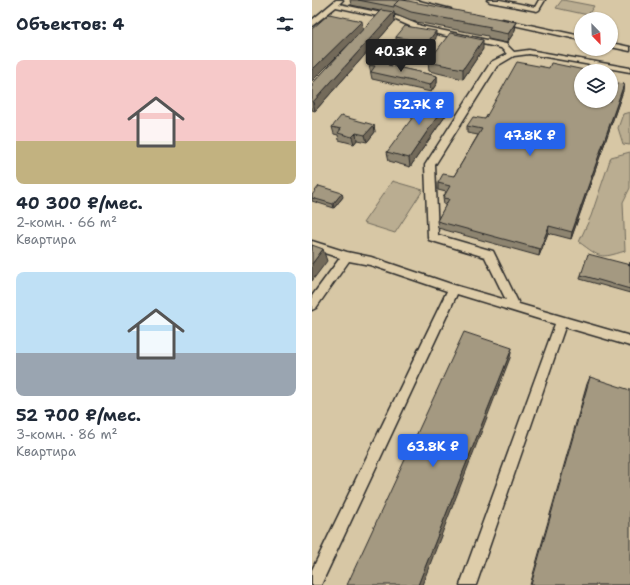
<!DOCTYPE html>
<html lang="ru">
<head>
<meta charset="utf-8">
<style>
  :root { --surface:#fff; --page:#f6f6f7; --text:#1f2937; --muted:#747a83; --accent:#2563eb }
  body { margin:0; font-family:"Shantell Sans",sans-serif; background:var(--page); color:var(--text); height:100vh; display:flex; flex-direction:column; font-size:15px; white-space:nowrap }
  * { box-sizing:border-box; margin:0 }
  p { font-size:13px; color:var(--muted) }
  .icon { flex:none; width:22px; height:22px; fill:none; stroke:currentColor; stroke-width:2; stroke-linecap:round; stroke-linejoin:round }
  .map { position:relative; flex:1; overflow:hidden }
  .panel { display:flex; flex-direction:column; background:var(--surface); width:312px }
  .panel>* { flex:none }
  .needle { width:26px; rotate:157deg }
  .fabs { position:absolute; left:262px; top:12px; display:grid; gap:8px }
  .fabs a { display:grid; place-items:center; width:44px; height:44px; border-radius:50%; background:var(--surface); box-shadow:0 1px 3px #0004; font-size:20px }
  .price { position:absolute; translate:-50% -34px; padding:0 9px; border-radius:4px; background:var(--accent); color:#fff; font-size:13px; line-height:26px; filter:drop-shadow(0 1px 2px #0008) }
  .price::after { content:''; position:absolute; left:50%; top:24px; width:12px; height:9px; margin-left:-6px; background:inherit; clip-path:polygon(0 0,100% 0,50% 100%) }
  .price.active { background:#222; color:#fff }
  ul { padding:0; list-style:none }
  li { display:grid; align-content:center; gap:8px; height:212px; padding:0 16px }
  li span { display:grid; place-items:center; height:124px; border-radius:8px; color:#555 }
  li>.icon { margin-inline-start:auto }
  span .icon { width:72px; height:72px; fill:#fffc; stroke-width:1 }
  li b { font-size:17px }
  h2 { display:flex; justify-content:space-between; align-items:center; height:48px; padding:0 16px; font-size:17px }
  main { display:flex; flex:1; min-height:0 }
  .map>svg:first-child { display:block }
  .green { fill:#baad91; stroke:#726c5e }
  .lines { fill:none; stroke-linecap:round; stroke-linejoin:round }
  .service-casing { stroke:#2b2b2b; stroke-width:3 }
  .service { fill:#decdaa; fill-rule:evenodd }
  .wall { fill:#8d846f; stroke:#2b2b2b }
  .shaded-wall { fill:#736b5a; stroke:#2b2b2b }
  .building { fill:#a49981; stroke:#2b2b2b }
</style>
</head>
<body>
<main>
<section class="panel">
<h2>Объектов: 4<svg class="icon" aria-label="filters" viewBox="0 0 24 24"><path d="M4 7h16M4 17h16"/><circle cx="9" cy="7" r="2"/><circle cx="15" cy="17" r="2"/></svg></h2>
<ul>
<li><span style="background:linear-gradient(#f6c9c9 65%,#c2b280 0)"><svg class="icon" aria-label="home" viewBox="0 0 24 24"><path d="M3 11l9-7 9 7M6 9v11h12V9"/></svg></span><div><b>40 300 ₽/мес.</b><p>2-комн. · 66 m²</p><p>Квартира</p></div></li>
<li><span style="background:linear-gradient(#bfe0f5 65%,#9aa5b1 0)"><svg class="icon" aria-label="home" viewBox="0 0 24 24"><path d="M3 11l9-7 9 7M6 9v11h12V9"/></svg></span><div><b>52 700 ₽/мес.</b><p>3-комн. · 86 m²</p><p>Квартира</p></div></li>
</ul>
</section>
<div class="map">
<svg width="318" height="585" viewBox="0 0 318 585">
  <rect width="100%" height="100%" fill="#d7c7a5"/>
  <filter id="ink" filterUnits="userSpaceOnUse"><feTurbulence type="fractalNoise" baseFrequency=".025" numOctaves="2"/><feDisplacementMap in="SourceGraphic" scale="8" xChannelSelector="R" yChannelSelector="G"/><feConvolveMatrix kernelMatrix="1 2 1 2 8 2 1 2 1" color-interpolation-filters="sRGB"/></filter>
  <g filter="url(#ink)">
    <g class="green">
      <polygon points="250,0 251,0 282,6 276,15 244,8"/>
      <polygon points="318,112 318,145 311,144 306,128 311,114"/>
      <path d="M318 152V188L311 202 313 251C287 259 289 258 267 242L279 216 299 157Z"/>
      <polygon points="80,181 111,190 83,233 51,223"/>
    </g>
    <g class="lines">
      <g class="service-casing">
        <g id="service">
          <polygon points="24,0 31,0 27,4 88,17 109,26 194,44 202,52 217,50 318,68 318,72 217,54 202,56 185,66 123,165 126,235 181,251 207,304 318,336 318,346 253,327 164,585 148,585 243,324 145,294 9,585 0,585 0,570 135,291 58,265 37,261 4,308 0,310 0,296 28,258 0,249 0,241 35,252 59,257 142,285 194,300 173,257 117,240 116,237 113,165 179,62 195,54 189,48 107,30 84,20 24,7 0,26 0,20"/>
          <polygon points="91,0 103,0 139,9 136,11"/>
          <polygon points="175,0 188,0 223,7 227,0 233,0 227,10 225,11 178,2"/>
          <polygon points="190,19 269,36 269,40 188,22 188,20"/>
          <polygon points="299,43 318,47 318,51 299,47"/>
        </g>
      </g>
      <use href="#service" class="service"/>
    </g>
    <g class="wall">
      <polygon points="38,0 80,0 204,22 203,31 195,43 176,39 176,36 99,21 82,14 83,21 3,111 0,110 0,84 68,11 39,5"/>
      <polygon points="84,37 124,38 115,50 84,44"/>
      <polygon points="171,49 151,79 117,71 116,62"/>
      <polygon points="79,63 79,66 125,76 125,83 119,92 60,79 57,65"/>
      <polygon points="311,91 259,239 236,233 227,256 126,228 125,221 134,205 132,205 131,198 134,192 126,190 126,183 142,176 166,135 155,133 155,126 173,119 269,101"/>
      <polygon points="139,108 98,167 77,161 75,152"/>
      <polygon points="62,125 63,132 55,142 45,140 42,144 27,140 26,135 22,134 20,127"/>
      <polygon points="0,195 31,197 22,208 0,201"/>
      <polygon points="318,262 318,293 268,279 269,275 317,265"/>
      <polygon points="278,377 318,585 218,585 275,384"/>
    </g>
    <g class="shaded-wall">
      <polygon points="82,12 83,21 3,111 1,102"/>
      <polygon points="50,21 51,30 0,81 0,70"/>
      <polygon points="204,22 203,31 195,43 196,34"/>
      <polygon points="124,31 124,38 115,50 115,43"/>
      <polygon points="171,40 171,49 151,79 151,69"/>
      <polygon points="125,76 125,83 119,92 118,85"/>
      <polygon points="312,84 311,91 259,239 260,232"/>
      <polygon points="138,98 139,108 98,167 97,158"/>
      <polygon points="62,125 63,132 55,142 53,135"/>
      <polygon points="44,133 45,140 42,144 40,137"/>
      <polygon points="30,193 31,197 22,208 21,204"/>
      <polygon points="237,226 236,233 227,256 228,249"/>
      <polygon points="11,249 15,261 0,281 0,264"/>
      <polygon points="200,348 198,358 110,585 106,585"/>
    </g>
    <g class="building">
      <polygon points="46,0 80,0 86,1 82,5 82,7"/>
      <polygon points="87,0 91,0 204,22 196,34 177,30 179,27 99,12 82,5"/>
      <polygon points="69,10 82,12 1,102 0,102 0,84"/>
      <polygon points="17,14 50,21 0,70 0,29"/>
      <polygon points="93,26 124,31 115,43 84,37"/>
      <polygon points="138,33 171,40 151,69 116,62"/>
      <polygon points="62,59 79,63 76,65 125,76 118,85 59,72 63,66 57,65"/>
      <polygon points="205,62 237,68 239,63 277,71 269,71 269,101 299,101 299,82 312,84 260,232 237,226 228,249 125,221 137,199 131,198 138,186 126,183 131,174 142,176 170,129 155,126 161,117 173,119"/>
      <polygon points="118,94 138,98 97,158 75,152"/>
      <polygon points="29,116 62,125 53,135 44,133 40,137 26,133 29,129 20,127"/>
      <polygon points="7,186 30,193 21,204 0,198 0,195"/>
      <polygon points="0,245 11,249 0,264"/>
      <polygon points="276,254 318,265 318,264 318,289 269,275"/>
      <polygon points="152,332 200,348 106,585 35,585"/>
      <polygon points="278,377 318,390 318,585 219,585"/>
    </g>
  </g>
</svg>
<div class="fabs">
<a><svg class="needle" viewBox="-14 -14 28 28"><path d="M0-13l5 13h-10z" fill="#e53935"/><path d="M0 13l5-13h-10z" fill="#747a83"/></svg></a>
<a><svg class="icon" aria-label="layers" viewBox="0 0 24 24"><path d="M12 4l9 5-9 5-9-5zM3 14l9 5 9-5"/></svg></a>
</div>
<b class="price active" style="left:89px;top:73px">40.3K ₽</b>
<b class="price" style="left:107px;top:126px">52.7K ₽</b>
<b class="price" style="left:218px;top:157px">47.8K ₽</b>
<b class="price" style="left:121px;top:468px">63.8K ₽</b>
</div>
</main>
</body>
</html>
